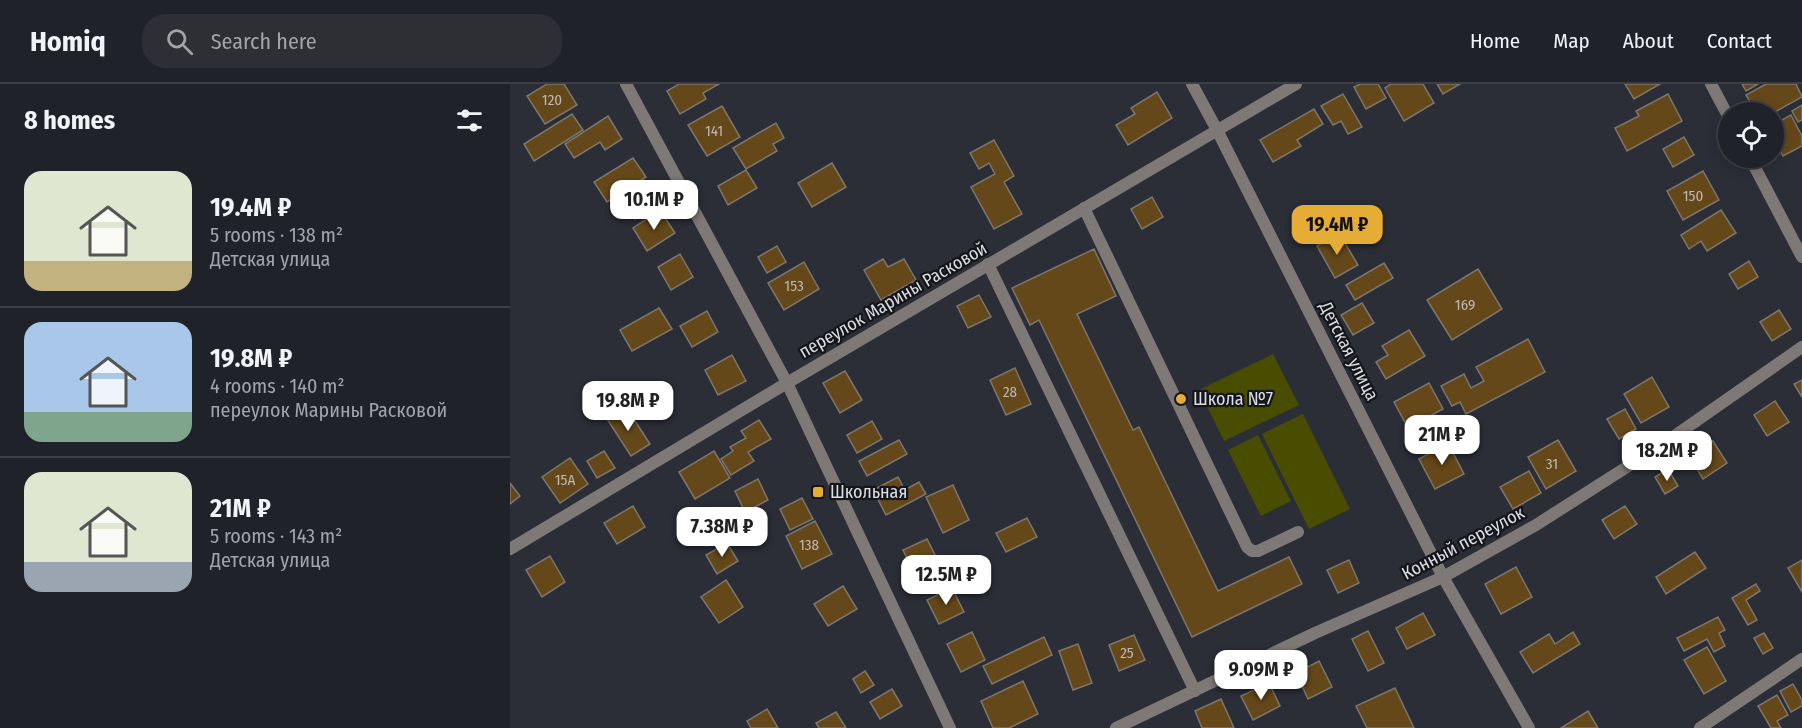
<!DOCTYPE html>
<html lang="en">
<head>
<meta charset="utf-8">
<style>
  :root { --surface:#202229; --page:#2d2f35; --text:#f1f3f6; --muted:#a2a4a8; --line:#3d3f46; --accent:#e5ad35 }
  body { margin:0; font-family:"Fira Sans Condensed",sans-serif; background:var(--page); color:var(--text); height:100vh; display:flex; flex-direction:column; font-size:22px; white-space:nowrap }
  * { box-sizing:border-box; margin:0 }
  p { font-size:20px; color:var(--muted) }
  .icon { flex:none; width:33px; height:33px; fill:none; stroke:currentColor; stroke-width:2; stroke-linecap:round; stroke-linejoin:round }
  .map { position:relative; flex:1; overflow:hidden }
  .sheet { display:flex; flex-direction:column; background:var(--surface); width:510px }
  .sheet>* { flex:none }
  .fabs { position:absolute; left:1208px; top:18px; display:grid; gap:12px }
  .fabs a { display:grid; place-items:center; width:66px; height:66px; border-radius:50%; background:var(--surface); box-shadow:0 3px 15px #0003,0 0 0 2px var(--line); font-size:30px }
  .price { position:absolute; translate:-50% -51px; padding:0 14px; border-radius:12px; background:#fff; color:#222; font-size:20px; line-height:39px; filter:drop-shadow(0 2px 3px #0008) }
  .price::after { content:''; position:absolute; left:50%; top:36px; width:18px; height:14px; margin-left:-9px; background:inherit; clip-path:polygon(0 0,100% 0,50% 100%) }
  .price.current { background:var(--accent); color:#111 }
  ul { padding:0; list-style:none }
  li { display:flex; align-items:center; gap:18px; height:150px; padding:0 24px }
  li+li { border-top:2px solid var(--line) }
  li span { display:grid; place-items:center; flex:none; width:168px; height:120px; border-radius:18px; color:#555 }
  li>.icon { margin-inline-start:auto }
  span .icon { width:72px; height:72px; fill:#fffc; stroke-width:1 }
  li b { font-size:26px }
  h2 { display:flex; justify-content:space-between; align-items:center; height:72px; padding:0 24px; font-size:26px }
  header { display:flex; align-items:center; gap:36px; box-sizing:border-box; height:84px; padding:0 30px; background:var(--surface); border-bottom:2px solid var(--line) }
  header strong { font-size:28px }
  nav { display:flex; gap:33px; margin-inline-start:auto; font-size:21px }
  .search { width:420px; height:54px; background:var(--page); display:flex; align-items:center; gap:15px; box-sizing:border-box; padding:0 21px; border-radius:24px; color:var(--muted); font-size:22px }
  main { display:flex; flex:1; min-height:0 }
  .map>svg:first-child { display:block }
  .green { fill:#494d02 }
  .building { fill:#65481a; stroke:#7d766d; stroke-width:1.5 }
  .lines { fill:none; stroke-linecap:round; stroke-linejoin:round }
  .service { stroke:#7e7976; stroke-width:12 }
  .minor { stroke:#7e7976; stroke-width:12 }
  .poi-dot { fill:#e5ad35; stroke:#15161a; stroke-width:2 }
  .labels { text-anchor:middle; stroke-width:4.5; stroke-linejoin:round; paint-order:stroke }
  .number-label { font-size:15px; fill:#beb8b2 }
  .street-label { font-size:18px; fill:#dcdee4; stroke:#15161a }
  .poi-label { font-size:18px; fill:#dcdee4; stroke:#15161a; text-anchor:start }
</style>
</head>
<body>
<header>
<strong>Homiq</strong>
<div class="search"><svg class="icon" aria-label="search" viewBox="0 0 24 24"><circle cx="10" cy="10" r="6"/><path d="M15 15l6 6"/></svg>Search here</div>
<nav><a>Home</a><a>Map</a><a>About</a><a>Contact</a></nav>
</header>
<main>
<section class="sheet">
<h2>8 homes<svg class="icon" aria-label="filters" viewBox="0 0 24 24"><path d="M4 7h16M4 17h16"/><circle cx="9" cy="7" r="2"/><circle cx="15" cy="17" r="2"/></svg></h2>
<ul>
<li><span style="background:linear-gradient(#dfe7d0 75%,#c2b280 0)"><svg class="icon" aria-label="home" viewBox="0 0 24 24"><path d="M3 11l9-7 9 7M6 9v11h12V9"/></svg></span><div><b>19.4M ₽</b><p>5 rooms · 138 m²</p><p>Детская улица</p></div></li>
<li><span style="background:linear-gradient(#a9c7e8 75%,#7fa58c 0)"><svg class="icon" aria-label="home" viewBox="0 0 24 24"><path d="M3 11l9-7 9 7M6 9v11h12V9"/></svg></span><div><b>19.8M ₽</b><p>4 rooms · 140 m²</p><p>переулок Марины Расковой</p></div></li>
<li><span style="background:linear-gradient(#dfe7d0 75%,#9aa5b1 0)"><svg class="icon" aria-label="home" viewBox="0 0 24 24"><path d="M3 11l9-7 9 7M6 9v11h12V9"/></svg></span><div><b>21M ₽</b><p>5 rooms · 143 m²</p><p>Детская улица</p></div></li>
</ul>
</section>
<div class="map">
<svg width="1292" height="644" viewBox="0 0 1292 644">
  <rect width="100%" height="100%" fill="#2b2e37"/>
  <g class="green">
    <polygon points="763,270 789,321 714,357 689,306"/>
    <polygon points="793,330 840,425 799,445 752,350"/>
    <polygon points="748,351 781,417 751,432 718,366"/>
  </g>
  <g class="building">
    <polygon points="37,0 54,0 67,21 35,40 17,12"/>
    <polygon points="169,0 209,0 193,9 196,15 170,30 157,7"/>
    <polygon points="850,0 868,0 876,14 856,25 844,3"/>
    <polygon points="881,0 913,0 924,19 894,37 875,4"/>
    <polygon points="927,0 950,0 933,10"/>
    <polygon points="1115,0 1150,0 1124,15"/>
    <polygon points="1232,0 1248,0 1236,7"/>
    <polygon points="1256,0 1286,0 1292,13 1263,29 1246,28 1236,11"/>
    <polygon points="647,8 662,34 618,61 606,41 625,30 621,24"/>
    <polygon points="833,10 852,43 838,50 831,37 823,41 811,22"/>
    <polygon points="1158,10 1172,37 1117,67 1105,44 1129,32 1126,27"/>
    <polygon points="1292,21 1292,36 1288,38 1282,27"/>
    <polygon points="212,22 230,53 197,72 178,41"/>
    <polygon points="804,25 813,40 787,56 791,62 763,78 750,56"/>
    <polygon points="62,30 73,46 24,77 14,60"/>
    <polygon points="1281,31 1292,52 1292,62 1273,72 1263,54 1263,41"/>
    <polygon points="98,32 112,55 95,66 90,58 64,74 55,60"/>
    <polygon points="266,39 274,54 263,60 267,67 236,85 223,64"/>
    <polygon points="1174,53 1184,71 1163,83 1153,65"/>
    <polygon points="484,56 504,92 494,98 512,130 484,145 461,103 485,90 479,79 469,85 460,69"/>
    <polygon points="123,74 136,93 97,118 84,98"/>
    <polygon points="322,79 336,103 302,123 288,99"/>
    <polygon points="236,86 247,104 218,121 208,102"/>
    <polygon points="1193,87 1209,116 1173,136 1157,107"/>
    <polygon points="141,106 150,119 125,135 116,122"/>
    <polygon points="642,113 653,133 632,145 621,125"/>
    <polygon points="150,126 165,149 137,167 123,144"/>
    <polygon points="1211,126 1226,149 1197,167 1191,157 1179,165 1171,151"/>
    <polygon points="829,149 848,181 825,194 807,162"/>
    <polygon points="267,162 276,178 257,189 248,173"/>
    <polygon points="584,165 606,212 567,230 623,346 629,343 708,507 779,473 792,500 682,553 529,236 520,241 502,204"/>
    <polygon points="170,170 183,193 161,206 148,183"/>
    <polygon points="373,175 378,183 394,175 406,196 371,216 354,186"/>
    <polygon points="1239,177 1248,193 1228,205 1219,190"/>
    <polygon points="294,178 309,205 274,226 258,199"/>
    <polygon points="874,179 883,194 845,216 836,201"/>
    <polygon points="968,185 992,225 942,256 917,216"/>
    <polygon points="469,211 481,233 458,244 447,222"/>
    <polygon points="852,219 864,239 843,251 831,231"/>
    <polygon points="149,224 162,245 122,267 110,246"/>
    <polygon points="1269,226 1281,245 1262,257 1250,238"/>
    <polygon points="197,227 208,248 182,263 170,242"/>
    <polygon points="899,246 915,272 876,295 866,278 878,271 872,262"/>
    <polygon points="1018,255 1035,288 956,330 950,318 942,322 931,302 954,290 961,304 974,297 966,283"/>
    <polygon points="222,271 236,297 208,311 195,286"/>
    <polygon points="505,284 521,320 496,331 480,296"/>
    <polygon points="335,287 352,316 330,329 313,299"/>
    <polygon points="1142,293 1159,323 1131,339 1114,310"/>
    <polygon points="1292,296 1292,313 1284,300"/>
    <polygon points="919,299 933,325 898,344 884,318"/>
    <polygon points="1265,317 1279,338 1257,352 1244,331"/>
    <polygon points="116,323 140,360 121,372 97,335"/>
    <polygon points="1115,325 1126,345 1109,355 1097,335"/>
    <polygon points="249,336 261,355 238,368 244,377 221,391 211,375 223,367 220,363 236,354 231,347"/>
    <polygon points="362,337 372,355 347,369 337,351"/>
    <polygon points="389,356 397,370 357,392 349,377"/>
    <polygon points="1048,356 1066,387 1036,405 1018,373"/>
    <polygon points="1203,357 1217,379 1193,395 1179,372"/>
    <polygon points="938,359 954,390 925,405 909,375"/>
    <polygon points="94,367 105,384 87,394 77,377"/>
    <polygon points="204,367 220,394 185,415 169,388"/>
    <polygon points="60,374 78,400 50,419 32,393"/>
    <polygon points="1158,385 1168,402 1155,410 1145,393"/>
    <polygon points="1019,387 1031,409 1003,425 990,403"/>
    <polygon points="388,393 395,406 409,398 416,410 376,431 363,406"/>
    <polygon points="248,395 258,416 235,428 225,407"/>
    <polygon points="0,399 10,412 0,420"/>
    <polygon points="443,401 459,436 433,449 416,413"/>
    <polygon points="292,414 303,435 280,446 270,425"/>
    <polygon points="123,422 135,443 107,460 94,439"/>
    <polygon points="1115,422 1127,440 1104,455 1092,436"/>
    <polygon points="517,434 527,453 496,468 486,449"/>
    <polygon points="305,437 322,470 292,485 276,452"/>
    <polygon points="417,455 426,473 402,484 393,466"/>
    <polygon points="217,459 228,477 207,490 196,471"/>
    <polygon points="1185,468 1196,484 1156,510 1146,493"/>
    <polygon points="40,472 55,498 32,513 16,486"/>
    <polygon points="839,476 849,499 828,509 817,486"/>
    <polygon points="1292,476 1292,508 1278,484"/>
    <polygon points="1006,483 1022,513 991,530 975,500"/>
    <polygon points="216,496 233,523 209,539 191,513"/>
    <polygon points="1246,500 1250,507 1236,516 1247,536 1238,541 1222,514"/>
    <polygon points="333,502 347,525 318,542 304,520"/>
    <polygon points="442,504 454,528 429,540 417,516"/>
    <polygon points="913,529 925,551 897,565 886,544"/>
    <polygon points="1208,533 1215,546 1209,549 1215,562 1204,568 1197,555 1174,567 1167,554"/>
    <polygon points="858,547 874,579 858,587 842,555"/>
    <polygon points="462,548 475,576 451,588 437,560"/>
    <polygon points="1063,548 1070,560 1023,589 1010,568 1039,550 1045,560"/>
    <polygon points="1254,549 1263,564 1253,570 1244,554"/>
    <polygon points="624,551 635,576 609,587 599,561"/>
    <polygon points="534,553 542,571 482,600 473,582"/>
    <polygon points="568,560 582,599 563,606 549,567"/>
    <polygon points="1197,563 1216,597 1194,610 1174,576"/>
    <polygon points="809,577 822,603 798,615 786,589"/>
    <polygon points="355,587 364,601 351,609 343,595"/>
    <polygon points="513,597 528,630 499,644 483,644 471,617"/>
    <polygon points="759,599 770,622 743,636 731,612"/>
    <polygon points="1283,600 1292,616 1292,622 1281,628 1270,607"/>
    <polygon points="885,604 904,644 857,644 846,622"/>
    <polygon points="382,605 392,622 370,635 360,618"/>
    <polygon points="1267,611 1278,631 1267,637 1271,644 1261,644 1248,622"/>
    <polygon points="711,615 724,644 692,644 685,627"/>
    <polygon points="257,625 268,644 241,644 237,637"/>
    <polygon points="1078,627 1088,644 1051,644"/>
    <polygon points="326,628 336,644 309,644 306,639"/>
  </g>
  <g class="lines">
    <g class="service">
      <polyline points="574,124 737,463 742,467 748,467 788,448"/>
      <polyline points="478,180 685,607"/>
    </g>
    <g class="minor">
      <polyline points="116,0 277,299 440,644"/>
      <polyline points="682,0 707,46 933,493 1019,644"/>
      <polyline points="1201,0 1218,32"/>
      <polyline points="1240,74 1292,173"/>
      <polyline points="0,465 277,299 786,0"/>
      <polyline points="606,644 805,549 933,493 1026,441 1156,358 1292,263"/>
      <polyline points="1190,644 1292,575"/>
    </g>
  </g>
  <g class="poi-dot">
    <circle cx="671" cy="315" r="6"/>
    <rect x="302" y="402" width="12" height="12" rx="3"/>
  </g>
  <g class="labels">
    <g class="number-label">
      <text x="42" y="21">120</text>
      <text x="204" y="52">141</text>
      <text x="1183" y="117">150</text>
      <text x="284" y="207">153</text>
      <text x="955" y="226">169</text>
      <text x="500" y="313">28</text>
      <text x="1042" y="385">31</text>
      <text x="55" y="401">15А</text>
      <text x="299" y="466">138</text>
      <text x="617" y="574">25</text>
    </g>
    <g class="street-label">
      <text transform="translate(383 216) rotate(-30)" y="6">переулок Марины Расковой</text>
      <text transform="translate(839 267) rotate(63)" y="6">Детская улица</text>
      <text transform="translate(953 459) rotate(-28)" y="6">Конный переулок</text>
    </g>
    <g class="poi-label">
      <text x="683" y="321">Школа №7</text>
      <text x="320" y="414">Школьная</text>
    </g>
  </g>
</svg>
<div class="fabs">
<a><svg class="icon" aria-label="locate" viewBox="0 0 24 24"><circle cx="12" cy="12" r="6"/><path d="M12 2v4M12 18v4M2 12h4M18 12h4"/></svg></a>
</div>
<b class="price" style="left:144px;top:147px">10.1M ₽</b>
<b class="price current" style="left:827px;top:172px">19.4M ₽</b>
<b class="price" style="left:118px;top:348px">19.8M ₽</b>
<b class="price" style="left:932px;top:382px">21M ₽</b>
<b class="price" style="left:1157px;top:398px">18.2M ₽</b>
<b class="price" style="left:212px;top:474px">7.38M ₽</b>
<b class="price" style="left:436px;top:522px">12.5M ₽</b>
<b class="price" style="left:751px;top:617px">9.09M ₽</b>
</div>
</main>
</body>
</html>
